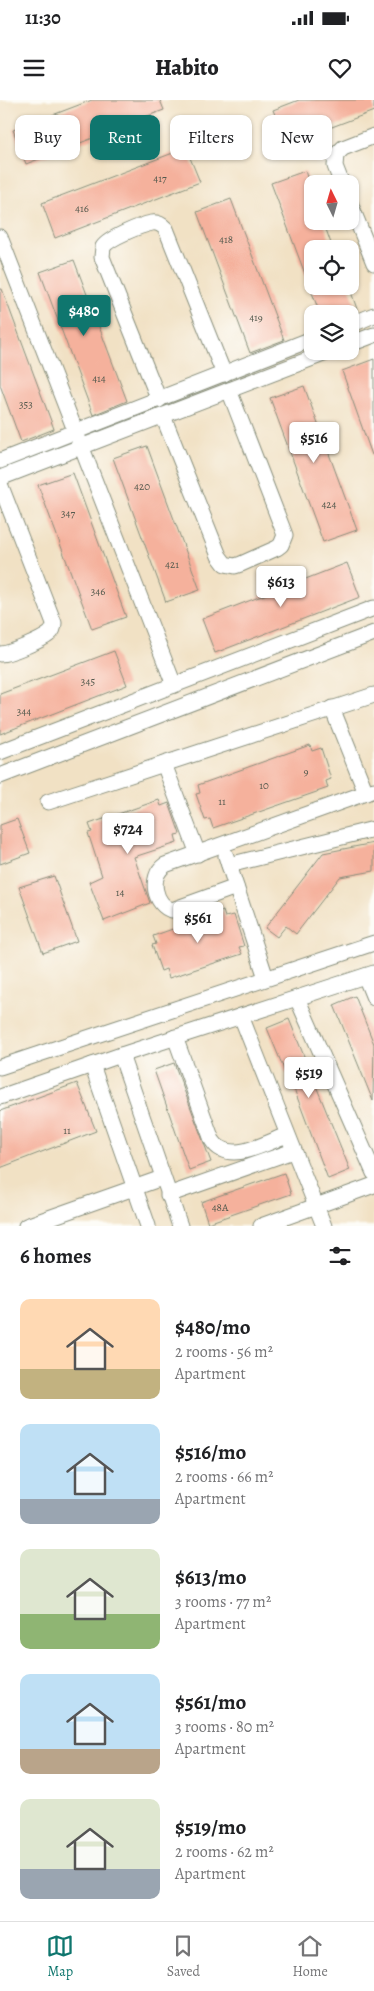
<!DOCTYPE html>
<html lang="en">
<head>
<meta charset="utf-8">
<style>
  :root { --surface:#fff; --page:#f2f2f2; --text:#202124; --muted:#757577; --line:#e0e0e0; --accent:#0f766e }
  body { margin:0; font-family:Alegreya,serif; background:var(--page); color:var(--text); height:100vh; display:flex; flex-direction:column; font-size:19px; white-space:nowrap }
  * { box-sizing:border-box; margin:0 }
  p { font-size:16px; color:var(--muted) }
  .icon { flex:none; width:28px; height:28px; fill:none; stroke:currentColor; stroke-width:2; stroke-linecap:round; stroke-linejoin:round }
  .map { position:relative; height:1126px; overflow:hidden }
  .drawer { display:flex; flex-direction:column; background:var(--surface); flex:1 }
  .drawer>* { flex:none }
  .guide { position:absolute; left:15px; top:15px; width:345px; height:45px; display:flex; gap:10px }
  .needle { width:32px; rotate:355deg }
  .buttons { position:absolute; left:304px; top:75px; display:grid; gap:10px }
  .buttons a { display:grid; place-items:center; width:55px; height:55px; border-radius:10px; background:var(--surface); box-shadow:0 1px 4px #0004; font-size:25px }
  .price { position:absolute; translate:-50% -42px; padding:0 11px; border-radius:5px; background:#fff; color:#222; font-size:16px; line-height:32px; filter:drop-shadow(0 1px 2px #0008) }
  .price::after { content:''; position:absolute; left:50%; top:30px; width:15px; height:11px; margin-left:-8px; background:inherit; clip-path:polygon(0 0,100% 0,50% 100%) }
  .price.active { background:var(--accent); color:#fff }
  ul { padding:0; list-style:none }
  li { display:flex; align-items:center; gap:15px; height:125px; padding:0 20px }
  li span { display:grid; place-items:center; flex:none; width:140px; height:100px; border-radius:10px; color:#555 }
  li>.icon { margin-inline-start:auto }
  span .icon { width:60px; height:60px; fill:#fffc; stroke-width:1 }
  li b { font-size:21px }
  h2 { display:flex; justify-content:space-between; align-items:center; height:60px; padding:0 20px; font-size:21px }
  .chip { padding:0 18px; border-radius:10px; background:var(--surface); box-shadow:0 1px 4px #0004; font-size:18px; line-height:45px }
  .chip.active { background:var(--accent); color:#fff }
  .status { display:flex; justify-content:space-between; align-items:center; height:35px; padding:0 25px; background:var(--surface); direction:ltr }
  .status svg { height:14px; fill:currentColor }
  header { display:flex; justify-content:space-between; align-items:center; height:65px; padding:0 20px; background:var(--surface); font-size:22px; font-weight:800 }
  .menu { display:flex; justify-content:space-around; align-items:center; height:70px; border-top:1px solid var(--line); background:var(--surface); font-size:14px; color:var(--muted) }
  .menu a { display:grid; justify-items:center; gap:2px }
  .menu .active { color:var(--accent) }
  .map>svg:first-child { display:block }
  .building { fill:#f5b19c }
  .lines { fill:none; stroke-linecap:round; stroke-linejoin:round }
  .minor-casing { stroke:#888f7c; stroke-width:17 }
  .minor { stroke:#fff; stroke-width:15 }
  .labels { text-anchor:middle; stroke-width:4; stroke-linejoin:round; paint-order:stroke }
  .number-label { font-size:11px; fill:#545a4e }
</style>
</head>
<body>
<div class="status"><b>11:30</b><svg viewBox="0 0 49 12"><path d="M0 12V9h3v3zM5 12V6h3v6zM10 12V3h3v9zM15 12V0h3v12zM26 1h20v11H26zM47 4h2v5h-2z"/></svg></div>
<header><svg class="icon" aria-label="menu" viewBox="0 0 24 24"><path d="M4 6h16M4 12h16M4 18h16"/></svg>Habito<svg class="icon" aria-label="heart" viewBox="0 0 24 24"><path d="M12 20l-8-8c-3-5 5-10 8-4 3-6 11-1 8 4z"/></svg></header>
<div class="map">
<svg width="374" height="1126" viewBox="0 0 374 1126">
  <rect width="100%" height="100%" fill="#fdfcf7"/>
  <filter id="ink" filterUnits="userSpaceOnUse"><feTurbulence type="fractalNoise" baseFrequency=".02" numOctaves="2"/><feDisplacementMap in="SourceGraphic" scale="10" xChannelSelector="R" yChannelSelector="G"/><feConvolveMatrix kernelMatrix="1 2 1 2 8 2 1 2 1" color-interpolation-filters="sRGB"/></filter>
  <filter id="wash" filterUnits="userSpaceOnUse"><feTurbulence type="fractalNoise" baseFrequency=".0096" numOctaves="4" result="noise"/><feDisplacementMap in="SourceGraphic" scale="20" xChannelSelector="R" yChannelSelector="G"/><feGaussianBlur stdDeviation="1.12" result="paint"/><feColorMatrix in="noise" values="0 0 0 0 0 0 0 0 0 0 0 0 0 0 0 0 0 1.4 0 .05"/><feComposite in="paint" operator="in"/></filter>
  <g filter="url(#wash)">
    <rect width="100%" height="100%" fill="#f1e1c4"/>
    <g id="blocks">
      <g class="building">
        <polygon points="92,0 160,0 164,10 92,36 93,38 26,64 13,30"/>
        <polygon points="299,0 374,0 374,11 287,44 273,10"/>
        <polygon points="186,48 200,82 55,138 42,103"/>
        <polygon points="305,71 312,91 312,121 323,121 333,149 312,149 312,186 349,186 358,212 353,214 320,214 271,83"/>
        <polygon points="231,99 284,240 250,253 197,112"/>
        <polygon points="74,160 127,301 93,315 40,172"/>
        <polygon points="0,189 2,189 54,329 21,342 0,285"/>
        <polygon points="374,259 374,355 372,355 342,271"/>
        <polygon points="304,286 357,430 323,442 270,298"/>
        <polygon points="147,346 200,490 166,502 113,358"/>
        <polygon points="73,373 126,517 92,529 38,385"/>
        <polygon points="347,463 360,497 215,553 202,519"/>
        <polygon points="114,551 127,585 0,634 0,594"/>
        <polygon points="310,645 312,651 321,648 331,679 326,681 328,688 213,728 210,719 205,720 196,694 200,693 198,685"/>
        <polygon points="159,700 161,706 169,703 180,734 175,735 177,743 134,757 150,803 104,821 89,782 102,776 88,733 92,732 89,724"/>
        <polygon points="17,719 30,753 0,764 0,725"/>
        <polygon points="374,743 374,771 340,777 296,834 286,826 277,837 265,828 323,753"/>
        <polygon points="54,776 77,841 43,853 19,787"/>
        <polygon points="223,811 225,817 234,815 244,846 239,847 242,854 169,878 166,869 161,871 152,845 156,844 153,836"/>
        <polygon points="355,896 374,944 373,1001 334,905"/>
        <polygon points="289,919 350,1070 328,1079 288,973 286,974 267,928"/>
        <polygon points="174,963 211,1062 189,1070 154,970"/>
        <polygon points="77,983 96,1031 0,1068 0,1011"/>
        <polygon points="284,1073 291,1094 208,1123 201,1102"/>
      </g>
    </g>
  </g>
  <g filter="url(#ink)">
    <use href="#blocks" fill-opacity="0" stroke="#888f7c" stroke-width="1"/>
    <g class="lines">
      <g class="minor-casing">
        <g id="minor">
          <polyline points="342,84 335,66 336,55 343,48 374,36"/>
          <polyline points="350,103 374,163"/>
          <polyline points="0,137 174,585"/>
          <polyline points="350,225 374,215"/>
          <polyline points="350,244 374,235"/>
          <path d="M159 300 102 157 103 147C109 138 141 125 152 123 158 122 162 125 166 129L224 274"/>
          <polyline points="163,316 219,456 225,464 235,466 241,464 277,448 281,445 285,435 229,290"/>
          <polyline points="0,361 312,239"/>
          <polyline points="0,378 331,251"/>
          <path d="M0 384 54 523C54 527 53 531 49 534 42 540 10 554 0 554"/>
          <polyline points="332,608 366,693"/>
          <polyline points="0,652 374,508"/>
          <polyline points="164,664 198,754"/>
          <polyline points="0,676 374,533"/>
          <polyline points="48,702 374,595"/>
          <polyline points="226,756 266,878"/>
          <polyline points="229,765 374,729"/>
          <path d="M236 787 172 810C155 806 148 777 165 765L374 690"/>
          <polyline points="365,876 374,898"/>
          <polyline points="297,898 374,1073"/>
          <polyline points="241,916 324,1126"/>
          <path d="M175 937 212 1040C228 1066 265 1043 287 1035"/>
          <polyline points="121,955 180,1126"/>
          <polyline points="92,965 148,1126"/>
          <polyline points="0,967 374,843"/>
          <polyline points="0,997 121,955 374,873"/>
          <polyline points="168,1095 293,1051"/>
          <polyline points="26,1126 162,1078"/>
          <polyline points="261,1126 374,1085"/>
        </g>
      </g>
      <use href="#minor" class="minor"/>
    </g>
  </g>
  <g class="labels">
    <g class="number-label">
      <text x="160" y="82">417</text>
      <text x="82" y="112">416</text>
      <text x="226" y="143">418</text>
      <text x="256" y="221">419</text>
      <text x="99" y="282">414</text>
      <text x="26" y="308">353</text>
      <text x="142" y="390">420</text>
      <text x="329" y="408">424</text>
      <text x="68" y="417">347</text>
      <text x="172" y="468">421</text>
      <text x="98" y="495">346</text>
      <text x="88" y="585">345</text>
      <text x="24" y="615">344</text>
      <text x="306" y="675">9</text>
      <text x="264" y="689">10</text>
      <text x="222" y="705">11</text>
      <text x="120" y="796">14</text>
      <text x="67" y="1034">11</text>
      <text x="220" y="1111">48A</text>
    </g>
  </g>
</svg>
<div class="buttons">
<a><svg class="needle" viewBox="-14 -14 28 28"><path d="M0-13l5 13h-10z" fill="#e53935"/><path d="M0 13l5-13h-10z" fill="#757577"/></svg></a>
<a><svg class="icon" aria-label="locate" viewBox="0 0 24 24"><circle cx="12" cy="12" r="6"/><path d="M12 2v4M12 18v4M2 12h4M18 12h4"/></svg></a>
<a><svg class="icon" aria-label="layers" viewBox="0 0 24 24"><path d="M12 4l9 5-9 5-9-5zM3 14l9 5 9-5"/></svg></a>
</div>
<b class="price active" style="left:84px;top:237px">$480</b>
<b class="price" style="left:314px;top:364px">$516</b>
<b class="price" style="left:281px;top:508px">$613</b>
<b class="price" style="left:128px;top:755px">$724</b>
<b class="price" style="left:198px;top:844px">$561</b>
<b class="price" style="left:309px;top:999px">$519</b>
<div class="guide">
<a class="chip">Buy</a>
<a class="chip active">Rent</a>
<a class="chip">Filters</a>
<a class="chip">New</a>
</div>
</div>
<section class="drawer">
<h2>6 homes<svg class="icon" aria-label="filters" viewBox="0 0 24 24"><path d="M4 7h16M4 17h16"/><circle cx="9" cy="7" r="2"/><circle cx="15" cy="17" r="2"/></svg></h2>
<ul>
<li><span style="background:linear-gradient(#ffd9b3 70%,#c2b280 0)"><svg class="icon" aria-label="home" viewBox="0 0 24 24"><path d="M3 11l9-7 9 7M6 9v11h12V9"/></svg></span><div><b>$480/mo</b><p>2 rooms · 56 m²</p><p>Apartment</p></div></li>
<li><span style="background:linear-gradient(#bfe0f5 75%,#9aa5b1 0)"><svg class="icon" aria-label="home" viewBox="0 0 24 24"><path d="M3 11l9-7 9 7M6 9v11h12V9"/></svg></span><div><b>$516/mo</b><p>2 rooms · 66 m²</p><p>Apartment</p></div></li>
<li><span style="background:linear-gradient(#dfe7d0 65%,#8fb573 0)"><svg class="icon" aria-label="home" viewBox="0 0 24 24"><path d="M3 11l9-7 9 7M6 9v11h12V9"/></svg></span><div><b>$613/mo</b><p>3 rooms · 77 m²</p><p>Apartment</p></div></li>
<li><span style="background:linear-gradient(#bfe0f5 75%,#b9a48a 0)"><svg class="icon" aria-label="home" viewBox="0 0 24 24"><path d="M3 11l9-7 9 7M6 9v11h12V9"/></svg></span><div><b>$561/mo</b><p>3 rooms · 80 m²</p><p>Apartment</p></div></li>
<li><span style="background:linear-gradient(#dfe7d0 70%,#9aa5b1 0)"><svg class="icon" aria-label="home" viewBox="0 0 24 24"><path d="M3 11l9-7 9 7M6 9v11h12V9"/></svg></span><div><b>$519/mo</b><p>2 rooms · 62 m²</p><p>Apartment</p></div></li>
</ul>
</section>
<nav class="menu">
<a class="active"><svg class="icon" aria-label="map" viewBox="0 0 24 24"><path d="M3 6l6-2 6 2 6-2v14l-6 2-6-2-6 2zM9 4v14M15 6v14"/></svg>Map</a>
<a><svg class="icon" aria-label="saved" viewBox="0 0 24 24"><path d="M7 4h10v16l-5-4-5 4z"/></svg>Saved</a>
<a><svg class="icon" aria-label="home" viewBox="0 0 24 24"><path d="M3 11l9-7 9 7M6 9v11h12V9"/></svg>Home</a>
</nav>
</body>
</html>
